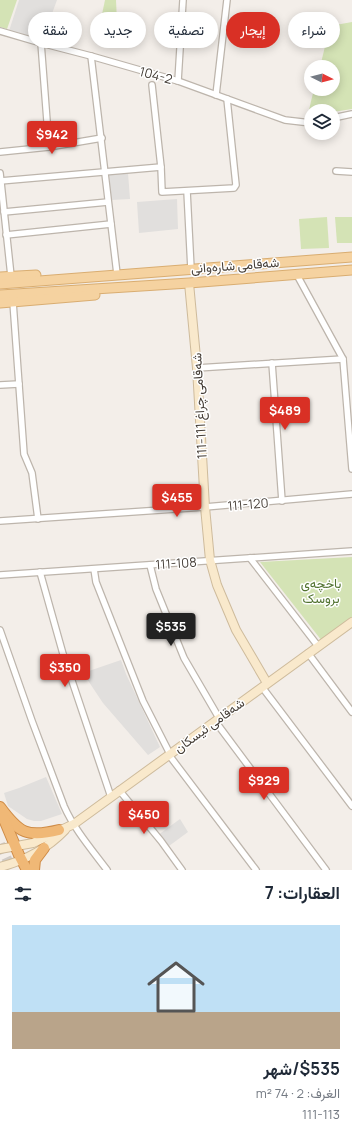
<!DOCTYPE html>
<html lang="ar">
<head>
<meta charset="utf-8">
<style>
  :root { --surface:#fff; --page:#f2f2f3; --text:#1f2937; --muted:#747a83; --line:#e0e1e3; --accent:#d93025 }
  body { margin:0; font-family:Manrope,Vazirmatn,sans-serif; background:var(--page); color:var(--text); direction:rtl; height:100vh; display:flex; flex-direction:column; font-size:15px; white-space:nowrap }
  * { box-sizing:border-box; margin:0 }
  p { font-size:13px; color:var(--muted) }
  .icon { flex:none; width:22px; height:22px; fill:none; stroke:currentColor; stroke-width:2; stroke-linecap:round; stroke-linejoin:round }
  .map { position:relative; height:870px; overflow:hidden; direction:ltr }
  .sheet { display:flex; flex-direction:column; background:var(--surface); flex:1 }
  .sheet>* { flex:none }
  .banner { position:absolute; left:12px; top:12px; width:328px; height:36px; direction:rtl; display:flex; gap:8px }
  .needle { width:26px; rotate:96deg }
  .controls { position:absolute; left:304px; top:60px; display:grid; gap:8px }
  .controls a { display:grid; place-items:center; width:36px; height:36px; border-radius:50%; background:var(--surface); box-shadow:0 2px 10px #0003; font-size:20px }
  .price { position:absolute; translate:-50% -34px; padding:0 9px; border-radius:4px; background:var(--accent); color:#fff; font-size:13px; line-height:26px; filter:drop-shadow(0 1px 2px #0008) }
  .price::after { content:''; position:absolute; left:50%; top:24px; width:12px; height:9px; margin-left:-6px; background:inherit; clip-path:polygon(0 0,100% 0,50% 100%) }
  .price.current { background:#222; color:#fff }
  ul { padding:0; list-style:none }
  li { display:grid; align-content:center; gap:8px; height:212px; padding:0 12px }
  li+li { border-top:1px solid var(--line) }
  li span { display:grid; place-items:center; height:124px; border-radius:0px; color:#555 }
  li>.icon { margin-inline-start:auto }
  span .icon { width:72px; height:72px; fill:#fffc; stroke-width:1 }
  li b { font-size:17px }
  h2 { display:flex; justify-content:space-between; align-items:center; height:48px; padding:0 12px; font-size:17px }
  .chip { padding:0 14px; border-radius:18px; background:var(--surface); box-shadow:0 2px 10px #0003; font-size:14px; line-height:36px }
  .chip.current { background:var(--accent); color:#fff }
  .map>svg:first-child { display:block }
  .green { fill:#d4e3b5 }
  .parking { fill:#e1dfdd }
  .lines { fill:none; stroke-linecap:round; stroke-linejoin:round }
  .highway-tunnel { stroke:#d0cbc6; stroke-width:10; stroke-dasharray:10 5; stroke-linecap:butt }
  .street-casing { stroke:#bdb5ac; stroke-width:8 }
  .secondary-casing { stroke:#cebb9c; stroke-width:10 }
  .primary-casing { stroke:#d9ad71; stroke-width:11 }
  .highway-casing { stroke:#cf8c47; stroke-width:12 }
  .street { stroke:#fff; stroke-width:5.5 }
  .secondary { stroke:#f9e9cc; stroke-width:8 }
  .primary { stroke:#f5d2a0; stroke-width:9 }
  .highway { stroke:#f0b876; stroke-width:10 }
  .labels { text-anchor:middle; stroke-width:3; stroke-linejoin:round; paint-order:stroke }
  .street-label { font-size:13px; fill:#463f38; stroke:#fff }
  .park-label { font-size:13px; fill:#517230; stroke:#fff }
</style>
</head>
<body>
<div class="map">
<svg width="352" height="870" viewBox="0 0 352 870">
  <rect width="100%" height="100%" fill="#f3eee9"/>
  <g class="green">
    <polygon points="0,0 17,0 7,29 0,27"/>
    <polygon points="105,0 116,0 117,22 101,19"/>
    <polygon points="352,22 352,109 333,112 333,111 311,111 311,117 307,118 314,89 333,89 333,67 320,67 330,26"/>
    <polygon points="327,217 329,248 301,249 299,219"/>
    <polygon points="335,217 352,217 352,243 337,243"/>
    <polygon points="352,557 352,617 322,641 260,562"/>
  </g>
  <g class="parking">
    <polygon points="19,0 57,0 42,41 9,31"/>
    <polygon points="128,173 130,199 111,200 109,174"/>
    <polygon points="177,199 178,229 139,233 137,202"/>
    <polygon points="121,660 126,674 160,747 148,755 103,703 83,673"/>
    <polygon points="46,777 62,814 41,821 34,821 27,819 8,806 4,793 19,788"/>
    <polygon points="180,819 188,832 169,846 158,835"/>
  </g>
  <g class="lines">
    <polyline class="highway-tunnel" points="0,844 12,870"/>
    <g class="street-casing">
      <g id="street">
        <polyline points="0,31 41,43 91,56 178,81 285,120 311,123"/>
        <polyline points="41,43 49,147"/>
        <polyline points="91,56 117,274"/>
        <polyline points="178,81 183,0"/>
        <polyline points="152,85 161,167 162,192 234,188 236,185 227,99"/>
        <polyline points="216,95 227,0"/>
        <polyline points="333,118 352,114"/>
        <polyline points="0,152 49,147 102,138"/>
        <polyline points="336,171 352,172"/>
        <polyline points="0,173 11,276"/>
        <polyline points="0,181 161,167"/>
        <polyline points="187,191 191,269"/>
        <polyline points="4,212 108,202"/>
        <polyline points="6,235 111,224"/>
        <polyline points="297,275 343,359 352,469"/>
        <polyline points="13,302 24,454 32,473 38,519"/>
        <polyline points="272,363 282,501"/>
        <polyline points="197,368 343,359"/>
        <polyline points="0,385 19,384"/>
        <polyline points="0,521 205,507 352,494"/>
        <polyline points="250,558 318,646"/>
        <polyline points="150,565 156,589 184,658 219,718"/>
        <polyline points="94,569 96,582 143,701 170,754"/>
        <polyline points="40,572 63,654 111,797"/>
        <polyline points="0,575 352,551"/>
        <path d="M0 630 32 721 64 806C74 829 92 850 107 870"/>
        <polyline points="308,653 352,712"/>
        <polyline points="262,687 352,806"/>
        <polyline points="215,721 326,870"/>
        <polyline points="169,755 256,870"/>
        <polyline points="119,790 161,841 182,870"/>
      </g>
    </g>
    <g class="secondary-casing">
      <g id="secondary">
        <polyline points="189,283 197,368 205,507 210,560 217,585 236,630 267,683"/>
        <polyline points="0,849 33,843 74,824 352,622"/>
        <path d="M0 867C24 861 48 848 65 830"/>
      </g>
    </g>
    <g class="primary-casing">
      <g id="primary">
        <polyline points="0,277 36,275"/>
        <polyline points="0,284 352,257"/>
        <polyline points="0,295 189,283 352,270"/>
        <polyline points="0,303 95,295"/>
      </g>
    </g>
    <g class="highway-casing">
      <g id="highway">
        <path d="M0 807C19 833 27 838 59 830"/>
        <polyline points="3,817 19,855 27,870"/>
        <polyline points="34,870 35,860 44,848"/>
      </g>
    </g>
    <use href="#street" class="street"/>
    <use href="#secondary" class="secondary"/>
    <use href="#primary" class="primary"/>
    <use href="#highway" class="highway"/>
  </g>
  <g class="labels">
    <g class="street-label">
      <text transform="translate(156 75) rotate(15)" y="5">104-2</text>
      <text transform="translate(235 265) rotate(-4)" y="5">شەقامی شارەوانی</text>
      <text transform="translate(199 406) rotate(-93)" y="5">شەقامی چراغ 111-111</text>
      <text transform="translate(248 504) rotate(-5)" y="5">111-120</text>
      <text transform="translate(176 563) rotate(-4)" y="5">111-108</text>
      <text transform="translate(209 725) rotate(-36)" y="5">شەقامی ئیسکان</text>
    </g>
    <g class="park-label">
      <text x="321" y="588">باخچەی<tspan x="321" dy="15">بروسک</tspan></text>
    </g>
  </g>
</svg>
<div class="controls">
<a><svg class="needle" viewBox="-14 -14 28 28"><path d="M0-13l5 13h-10z" fill="#e53935"/><path d="M0 13l5-13h-10z" fill="#747a83"/></svg></a>
<a><svg class="icon" aria-label="layers" viewBox="0 0 24 24"><path d="M12 4l9 5-9 5-9-5zM3 14l9 5 9-5"/></svg></a>
</div>
<b class="price" style="left:52px;top:155px">$942</b>
<b class="price" style="left:285px;top:431px">$489</b>
<b class="price" style="left:177px;top:518px">$455</b>
<b class="price current" style="left:171px;top:647px">$535</b>
<b class="price" style="left:65px;top:688px">$350</b>
<b class="price" style="left:264px;top:801px">$929</b>
<b class="price" style="left:144px;top:835px">$450</b>
<div class="banner">
<a class="chip">شراء</a>
<a class="chip current">إيجار</a>
<a class="chip">تصفية</a>
<a class="chip">جديد</a>
<a class="chip">شقة</a>
</div>
</div>
<section class="sheet">
<h2>العقارات: 7<svg class="icon" aria-label="filters" viewBox="0 0 24 24"><path d="M4 7h16M4 17h16"/><circle cx="9" cy="7" r="2"/><circle cx="15" cy="17" r="2"/></svg></h2>
<ul>
<li><span style="background:linear-gradient(#bfe0f5 70%,#b9a48a 0)"><svg class="icon" aria-label="home" viewBox="0 0 24 24"><path d="M3 11l9-7 9 7M6 9v11h12V9"/></svg></span><div><b>$535/شهر</b><p>الغرف: 2 · 74 m²</p><p>111-113</p></div></li>
</ul>
</section>
</body>
</html>
